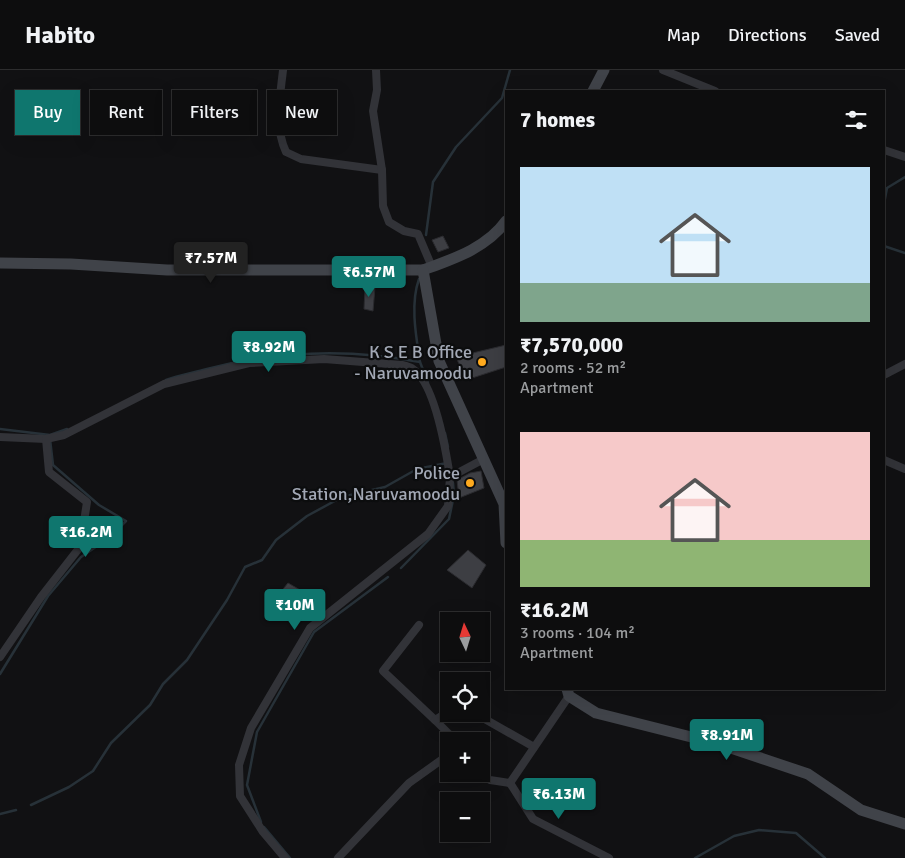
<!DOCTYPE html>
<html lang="en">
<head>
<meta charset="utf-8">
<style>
  :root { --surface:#0d0d0e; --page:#161617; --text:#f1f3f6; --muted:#9a9c9e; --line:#2d2d2e; --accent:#0f766e }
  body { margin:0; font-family:Signika,sans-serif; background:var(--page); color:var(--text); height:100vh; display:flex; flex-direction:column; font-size:19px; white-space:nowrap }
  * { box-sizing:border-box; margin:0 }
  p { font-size:16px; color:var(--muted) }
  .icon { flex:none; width:28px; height:28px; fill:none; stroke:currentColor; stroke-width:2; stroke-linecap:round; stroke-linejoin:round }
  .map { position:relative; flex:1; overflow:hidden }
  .side { position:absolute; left:505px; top:20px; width:380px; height:600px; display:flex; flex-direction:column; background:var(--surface); border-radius:0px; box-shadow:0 5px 20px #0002,0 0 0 1px var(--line) }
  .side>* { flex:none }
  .hud { position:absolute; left:15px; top:20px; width:415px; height:45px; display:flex; gap:10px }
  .needle { width:32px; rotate:356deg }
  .controls { position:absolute; left:440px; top:542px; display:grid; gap:10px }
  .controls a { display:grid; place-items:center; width:50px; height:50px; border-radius:0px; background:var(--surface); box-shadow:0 5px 20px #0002,0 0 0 1px var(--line); font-size:25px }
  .price { position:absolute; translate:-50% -42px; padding:0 11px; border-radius:5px; background:var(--accent); color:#fff; font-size:16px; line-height:32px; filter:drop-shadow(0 1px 2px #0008) }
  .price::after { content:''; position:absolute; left:50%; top:30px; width:15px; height:11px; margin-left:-8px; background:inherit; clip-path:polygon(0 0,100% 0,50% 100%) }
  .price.current { background:#222; color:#fff }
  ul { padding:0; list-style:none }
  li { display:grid; align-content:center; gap:10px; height:265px; padding:0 15px }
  li span { display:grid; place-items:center; height:155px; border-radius:0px; color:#555 }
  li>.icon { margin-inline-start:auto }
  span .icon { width:90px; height:90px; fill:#fffc; stroke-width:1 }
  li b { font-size:21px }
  h2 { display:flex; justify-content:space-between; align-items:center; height:60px; padding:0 15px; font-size:21px }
  .chip { padding:0 18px; border-radius:0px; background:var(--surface); box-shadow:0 5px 20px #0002,0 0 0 1px var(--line); font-size:18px; line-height:45px }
  .chip.current { background:var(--accent); color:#fff }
  header { display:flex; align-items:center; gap:30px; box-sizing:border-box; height:70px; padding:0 25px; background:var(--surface); border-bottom:1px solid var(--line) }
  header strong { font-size:24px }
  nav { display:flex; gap:28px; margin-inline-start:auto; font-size:18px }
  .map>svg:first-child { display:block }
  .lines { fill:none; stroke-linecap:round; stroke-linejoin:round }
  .stream { stroke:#273138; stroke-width:2.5 }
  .building { fill:#3d3e43; stroke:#2b2b2f }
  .street { stroke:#323338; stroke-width:8 }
  .secondary { stroke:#404349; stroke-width:11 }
  .poi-dot { fill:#ffaa1e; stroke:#0c0d0e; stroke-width:2 }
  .labels { text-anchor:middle; stroke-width:4.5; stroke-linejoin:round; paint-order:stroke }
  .poi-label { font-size:18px; fill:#a2a8b5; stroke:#0c0d0e; text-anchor:end }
</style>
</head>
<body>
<header>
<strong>Habito</strong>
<nav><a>Map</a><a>Directions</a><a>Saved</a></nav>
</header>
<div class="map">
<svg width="905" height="788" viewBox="0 0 905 788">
  <rect width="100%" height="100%" fill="#111113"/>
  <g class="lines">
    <g class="stream">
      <polyline points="884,134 887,118 905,107"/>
      <polyline points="426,165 433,112 456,77 502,28 510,0"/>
      <polyline points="884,176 905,183"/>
      <path d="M419 209C410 234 416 266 420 292"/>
      <path d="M166 310C179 305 193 303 207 299 277 281 349 278 420 292L428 313"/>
      <polyline points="0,359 50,365 67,359"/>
      <polyline points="445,363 448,377"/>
      <polyline points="401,498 449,449 454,425 453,413"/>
      <polyline points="0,604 48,526 81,487 109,468 126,451 99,435 53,395 50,369"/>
      <polyline points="31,735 69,717 93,701 111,673 150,635 163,614 187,590 227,530 245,497 262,490 276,470 307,446 342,427 385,417 417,399 447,393"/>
      <polyline points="0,744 16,740"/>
      <polyline points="261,752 247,715 257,662 314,562 388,507"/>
      <polyline points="264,757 290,788"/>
      <polyline points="695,788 734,766 759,760 796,763 825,788"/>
    </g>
  </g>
  <g class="building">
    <polygon points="443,166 449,178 438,182 432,170"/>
    <polygon points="365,217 375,217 373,241 364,239"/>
    <polygon points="506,275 506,297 466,310 456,287"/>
    <polygon points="481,401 484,418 459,428 457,410 470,403"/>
    <polygon points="468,480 486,495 472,518 447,500"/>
    <polygon points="288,513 307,524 290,544 271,534"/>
  </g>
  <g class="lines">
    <g class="street">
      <path d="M283 0C280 28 274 56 286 82L301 89 382 100"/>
      <polyline points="376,0 377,20 373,41 382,100 383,136 389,152 404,161 418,164 432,197"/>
      <polyline points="663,0 715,21"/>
      <polyline points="884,80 905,87"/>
      <polyline points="884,305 905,294"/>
      <polyline points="0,367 46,369"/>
      <polyline points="884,390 905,399"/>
      <polyline points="419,555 383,601 435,650 449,641"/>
      <path d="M0 587 41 527 80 477 87 432 49 402 46 369 64 365 164 314 249 293 324 289 402 295C406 296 410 297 413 299 435 314 446 381 450 407"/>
      <polyline points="476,644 534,677"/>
      <polyline points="435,650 451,666"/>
      <polyline points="478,704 490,710 510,713 569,626"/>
      <polyline points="510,713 533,749 609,788"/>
      <polyline points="285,788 263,762 240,726 239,695 251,658 310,558 428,464 448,436 450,407 482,390"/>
      <polyline points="338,788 409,713 444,688 449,690"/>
    </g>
    <g class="secondary">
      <polyline points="593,21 604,0"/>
      <path d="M0 193 71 194 167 200H423C453 189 487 178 506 151"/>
      <polyline points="423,200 439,291 504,434 506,473"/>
      <polyline points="567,619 569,626 596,643 719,674 808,704 861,740 905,754"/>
    </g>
  </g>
  <g class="poi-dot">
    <circle cx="482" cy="292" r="5"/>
    <circle cx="470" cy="413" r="5"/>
  </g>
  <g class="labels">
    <g class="poi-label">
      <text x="472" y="288">K S E B Office<tspan x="472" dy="21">- Naruvamoodu</tspan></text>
      <text x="460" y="409">Police<tspan x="460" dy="21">Station,Naruvamoodu</tspan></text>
    </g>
  </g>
</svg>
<div class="controls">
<a><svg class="needle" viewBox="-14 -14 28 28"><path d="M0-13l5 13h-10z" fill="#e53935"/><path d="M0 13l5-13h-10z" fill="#9a9c9e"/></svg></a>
<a><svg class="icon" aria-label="locate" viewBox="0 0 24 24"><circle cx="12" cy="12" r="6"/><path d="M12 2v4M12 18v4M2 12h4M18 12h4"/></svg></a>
<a>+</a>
<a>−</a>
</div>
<b class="price current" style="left:211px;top:214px">₹7.57M</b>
<b class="price" style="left:369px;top:228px">₹6.57M</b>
<b class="price" style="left:269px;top:303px">₹8.92M</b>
<b class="price" style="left:86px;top:488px">₹16.2M</b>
<b class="price" style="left:295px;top:561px">₹10M</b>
<b class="price" style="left:727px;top:691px">₹8.91M</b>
<b class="price" style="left:559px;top:750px">₹6.13M</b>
<div class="hud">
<a class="chip current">Buy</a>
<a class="chip">Rent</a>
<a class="chip">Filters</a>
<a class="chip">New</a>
</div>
<section class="side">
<h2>7 homes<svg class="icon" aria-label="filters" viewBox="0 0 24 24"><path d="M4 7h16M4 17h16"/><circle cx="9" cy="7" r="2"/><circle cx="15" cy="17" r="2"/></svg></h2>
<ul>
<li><span style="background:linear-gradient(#bfe0f5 75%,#7fa58c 0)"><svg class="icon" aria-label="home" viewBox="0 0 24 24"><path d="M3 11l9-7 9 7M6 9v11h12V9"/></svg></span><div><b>₹7,570,000</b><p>2 rooms · 52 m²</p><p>Apartment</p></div></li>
<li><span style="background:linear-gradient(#f6c9c9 70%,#8fb573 0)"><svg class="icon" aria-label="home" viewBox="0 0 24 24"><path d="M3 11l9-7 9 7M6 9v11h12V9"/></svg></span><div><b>₹16.2M</b><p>3 rooms · 104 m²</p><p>Apartment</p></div></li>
</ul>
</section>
</div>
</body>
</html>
